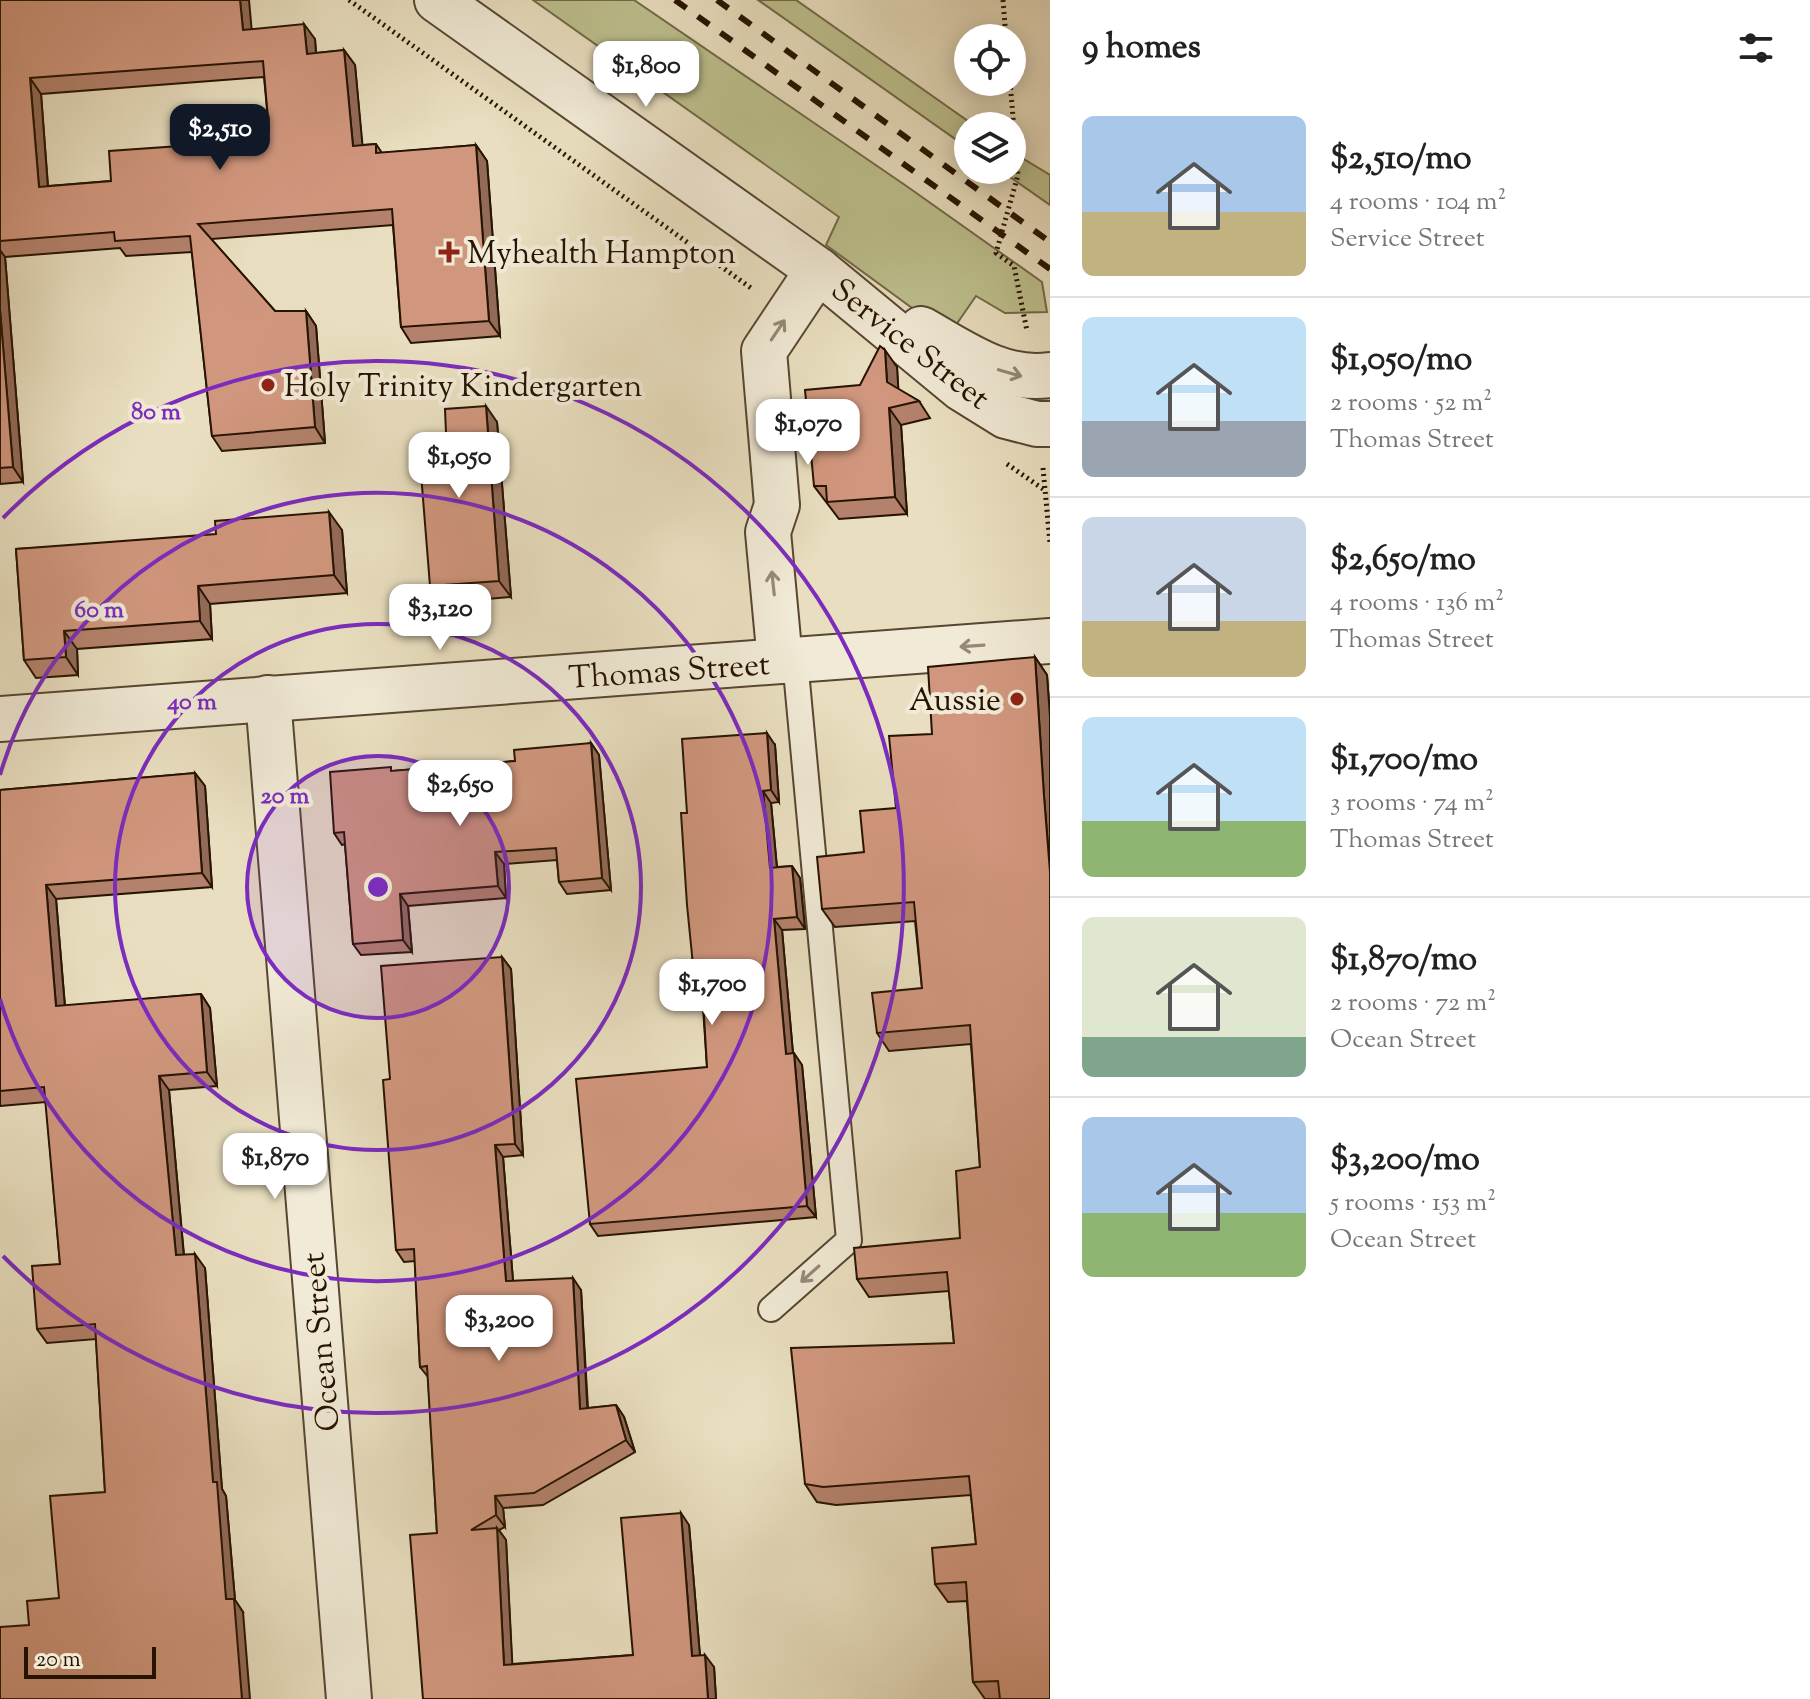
<!DOCTYPE html>
<html lang="en">
<head>
<meta charset="utf-8">
<style>
  :root { --surface:#fff; --page:#f6f6f6; --text:#222; --muted:#767676; --line:#e0e0e0; --accent:#111827 }
  body { margin:0; font-family:"Sorts Mill Goudy",serif; background:var(--page); color:var(--text); height:100vh; display:flex; flex-direction:column; font-size:30px; white-space:nowrap }
  * { box-sizing:border-box; margin:0 }
  p { font-size:26px; color:var(--muted) }
  .icon { flex:none; width:44px; height:44px; fill:none; stroke:currentColor; stroke-width:2; stroke-linecap:round; stroke-linejoin:round }
  .map { position:relative; flex:1; overflow:hidden }
  .panel { display:flex; flex-direction:column; background:var(--surface); width:760px }
  .panel>* { flex:none }
  .buttons { position:absolute; left:954px; top:24px; display:grid; gap:16px }
  .buttons a { display:grid; place-items:center; width:72px; height:72px; border-radius:50%; background:var(--surface); box-shadow:0 4px 20px #0003; font-size:40px }
  .scale { position:absolute; left:24px; bottom:20px; width:132px; box-sizing:border-box; padding-left:8px; border:4px solid #261301; border-top:0; font-size:22px; line-height:28px; white-space:nowrap; color:#261301; -webkit-text-stroke:6px #f1ead6; paint-order:stroke }
  .price { position:absolute; translate:-50% -68px; padding:0 18px; border-radius:16px; background:#fff; color:#222; font-size:26px; line-height:52px; filter:drop-shadow(0 2px 4px #0008) }
  .price::after { content:''; position:absolute; left:50%; top:48px; width:24px; height:18px; margin-left:-12px; background:inherit; clip-path:polygon(0 0,100% 0,50% 100%) }
  .price.active { background:var(--accent); color:#fff }
  ul { padding:0; list-style:none }
  li { display:flex; align-items:center; gap:24px; height:200px; padding:0 32px }
  li+li { border-top:2px solid var(--line) }
  li span { display:grid; place-items:center; flex:none; width:224px; height:160px; border-radius:12px; color:#555 }
  li>.icon { margin-inline-start:auto }
  span .icon { width:96px; height:96px; fill:#fffc; stroke-width:1 }
  li b { font-size:34px }
  h2 { display:flex; justify-content:space-between; align-items:center; height:96px; padding:0 32px; font-size:34px }
  main { display:flex; flex:1; min-height:0 }
  .map>svg:first-child { display:block }
  .green { fill:#bdc08e; stroke:#726a48; stroke-width:2 }
  .lines { fill:none; stroke-linecap:round; stroke-linejoin:round }
  .service-casing { stroke:#574631; stroke-width:28 }
  .minor-casing { stroke:#574631; stroke-width:48 }
  .path { stroke:#261301; stroke-width:5; stroke-dasharray:2 4; stroke-linecap:butt }
  .service { stroke:#f1ead6; stroke-width:24 }
  .minor { stroke:#f1ead6; stroke-width:44 }
  .rail { stroke:#261301; stroke-width:6; stroke-dasharray:14 14; stroke-linecap:butt }
  .wall { fill:#b4826c; stroke:#261301; stroke-width:2; fill-rule:evenodd }
  .shaded-wall { fill:#926a58; stroke:#261301; stroke-width:2 }
  .building { fill:#d1977e; stroke:#261301; stroke-width:2; fill-rule:evenodd }
  .oneway { stroke:#968976 }
  .ring { fill:none; stroke:#7b2cbf; stroke-width:4 }
  .poi-dot { fill:#8f2418; stroke:#f1ead6; stroke-width:3 }
  .labels { text-anchor:middle; stroke-width:8; stroke-linejoin:round; paint-order:stroke }
  .poi-label { font-size:32px; fill:#261301; stroke:#f1ead6; text-anchor:start }
  .street-label { font-size:32px; fill:#261301; stroke:#f1ead6 }
  .centre { fill:#7b2cbf; stroke:#f1ead6; stroke-width:4 }
  .ring-label { font-size:24px; text-anchor:middle; font-weight:bold; fill:#7b2cbf; stroke:#f1ead6; stroke-width:8; stroke-linejoin:round; paint-order:stroke }
</style>
</head>
<body>
<main>
<div class="map">
<svg width="1050" height="1699" viewBox="0 0 1050 1699">
  <rect width="100%" height="100%" fill="#e9dfc0"/>
  <filter id="stains"><feTurbulence type="fractalNoise" baseFrequency=".0025" numOctaves="4"/><feColorMatrix values="0 0 0 0 .2 0 0 0 0 .09 0 0 0 0 .02 0 0 0 .5 -.17"/></filter>
  <radialGradient id="worn" r=".72"><stop offset=".6" stop-color="#630" stop-opacity="0"/><stop offset="1" stop-color="#630" stop-opacity=".3"/></radialGradient>
  <g class="green">
    <polygon points="533,0 634,0 905,185 1042,282 1047,312 1005,313 976,296 949,335 826,245 839,217"/>
    <polygon points="758,0 796,0 975,126 968,126 968,148"/>
    <polygon points="1012,152 1050,175 1050,205 1000,170 1012,170"/>
  </g>
  <g class="lines">
    <g class="service-casing">
      <polyline id="service" points="771,1309 849,1240 795,660"/>
    </g>
    <g class="minor-casing">
      <g id="minor">
        <polyline points="437,0 818,270 961,388 1006,416 1037,424 1050,424"/>
        <path d="M921 329C962 352 1002 382 1050 375"/>
        <polyline points="780,661 768,532 777,505 764,351 818,270"/>
        <polyline points="268,698 349,1699"/>
        <polyline points="0,719 1050,641"/>
      </g>
    </g>
    <g class="path">
      <polyline points="349,0 751,288"/>
      <polyline points="1003,0 1006,38"/>
      <polyline points="1010,82 1018,175 996,253 1014,266 1027,331"/>
      <polyline points="1007,464 1046,491"/>
      <polyline points="1043,468 1050,543"/>
    </g>
    <use href="#service" class="service"/>
    <use href="#minor" class="minor"/>
    <g class="rail">
      <polyline points="675,0 1050,269"/>
      <polyline points="717,0 1050,242"/>
    </g>
  </g>
  <g class="wall">
    <path d="M0 0 252 29 315 39 316 53 344 50 355 65 362 145 376 144 382 153 476 145 487 161 500 336 411 343 401 327 393 225 211 239 275 311H306L316 326 325 443 222 451 212 436 192 252 126 256 120 248 5 257 23 482 0 484ZM264 77 269 130 194 145 111 181 48 186 41 94Z"/>
    <polygon points="897,367 898,389 919,401 930,418 901,425 907,514 839,519 814,486 860,385"/>
    <polygon points="497,422 511,597 441,603 430,586 446,433"/>
    <polygon points="342,530 347,593 210,604 212,639 77,649 78,675 36,678 24,660 16,549"/>
    <polygon points="1035,657 1047,675 1050,717 1050,1699 985,1699 973,1682 967,1601 948,1602 935,1584 976,1544 971,1495 836,1505 817,1502 805,1484 954,1343 949,1291 869,1297 857,1279 960,1238 980,1167 971,1044 889,1051 877,1033 922,988 915,921 835,927 822,909 896,808 932,734"/>
    <polygon points="591,743 599,755 611,890 567,894 559,882 557,860 504,864 506,898 408,906 412,952 361,955 353,944 345,844 342,845 334,833 393,771 515,761"/>
    <polygon points="775,745 779,802 771,803 777,867 792,866 800,878 805,929 782,930 793,1053 802,1065 816,1217 598,1236 590,1224 707,1067 701,977 693,965 687,813"/>
    <polygon points="195,773 205,786 212,887 56,899 65,1006 201,994 210,1008 217,1086 169,1090 184,1255 205,1268 222,1489 226,1496 235,1600 243,1612 29,1625 59,1598 105,1492 96,1339 47,1343 37,1329 60,1264 46,1102 0,1106 0,790"/>
    <polygon points="502,957 511,969 523,1155 503,1157 513,1281 581,1290 588,1408 616,1405 624,1417 635,1452 543,1505 503,1508 505,1527 499,1530 506,1540 512,1664 633,1655 689,1525 700,1656 714,1667 716,1699 423,1699 437,1533 428,1377 420,1367 415,1261 404,1262 396,1250 390,1079"/>
  </g>
  <g class="shaded-wall">
    <polygon points="240,0 249,0 253,45 243,30"/>
    <polygon points="304,24 315,39 317,69 307,54"/>
    <polygon points="344,50 355,65 364,161 353,146"/>
    <polygon points="30,78 41,94 49,202 39,187"/>
    <polygon points="476,145 487,161 500,336 489,321"/>
    <polygon points="0,250 5,257 23,482 13,467 0,310"/>
    <polygon points="306,311 316,326 325,443 315,427"/>
    <polygon points="885,350 897,367 899,399 887,382"/>
    <polygon points="486,406 497,422 511,597 499,581"/>
    <polygon points="889,408 901,425 907,514 895,497"/>
    <polygon points="329,512 342,530 347,593 334,575"/>
    <polygon points="198,586 210,604 212,639 200,621"/>
    <polygon points="64,631 77,649 78,675 66,657"/>
    <polygon points="1035,657 1047,675 1050,717 1050,872 1044,796"/>
    <polygon points="767,733 775,745 779,802 771,790"/>
    <polygon points="591,743 599,755 611,890 602,878"/>
    <polygon points="195,773 205,786 212,887 202,873"/>
    <polygon points="763,791 771,803 778,880 770,868"/>
    <polygon points="495,852 504,864 506,898 498,886"/>
    <polygon points="792,866 800,878 805,929 797,917"/>
    <polygon points="46,885 56,899 66,1020 56,1006"/>
    <polygon points="400,894 408,906 412,952 403,940"/>
    <polygon points="774,919 782,930 794,1065 786,1054"/>
    <polygon points="502,957 511,969 523,1155 515,1144"/>
    <polygon points="201,994 210,1008 217,1086 207,1072"/>
    <polygon points="794,1053 802,1065 816,1217 807,1206"/>
    <polygon points="159,1076 169,1090 185,1269 176,1255"/>
    <polygon points="495,1145 503,1157 514,1293 506,1281"/>
    <polygon points="195,1254 205,1268 222,1489 226,1496 235,1600 243,1612 250,1699 242,1699 226,1599 213,1482"/>
    <polygon points="573,1278 581,1290 588,1421 580,1409"/>
    <polygon points="616,1405 624,1417 635,1452 626,1440"/>
    <polygon points="495,1496 503,1508 505,1527 496,1515"/>
    <polygon points="681,1513 689,1525 701,1668 692,1656"/>
    <polygon points="497,1528 506,1540 513,1677 504,1665"/>
    <polygon points="705,1655 714,1667 716,1699 708,1699"/>
  </g>
  <g class="building">
    <path d="M0 0H240L243 30 304 24 307 54 344 50 353 146 376 144V153L476 145 489 321 401 327 392 209 198 224 275 311H306L315 427 212 436 190 236 115 241 114 232 0 241ZM263 61 269 130 194 136V145L109 151 111 181 39 187 30 78Z"/>
    <polygon points="0,310 13,467 0,468"/>
    <polygon points="880,346 885,350 887,382 919,401 889,408 895,497 827,502 826,486 814,486 805,390 860,385"/>
    <polygon points="486,406 499,581 430,586 418,436 446,433 445,409"/>
    <polygon points="329,512 334,575 198,586 200,621 64,631 66,657 24,660 16,549 216,534 215,521"/>
    <polygon points="1035,657 1044,796 1050,872 1050,1699 1000,1699 998,1681 973,1682 966,1582 935,1584 932,1548 976,1544 969,1476 823,1487 805,1484 791,1348 954,1343 947,1272 857,1279 854,1248 960,1238 956,1171 980,1167 970,1025 877,1033 872,993 922,988 914,902 822,909 817,857 864,852 860,811 896,808 889,736 932,734 928,667"/>
    <polygon points="767,733 771,790 763,791 770,868 792,866 797,917 774,919 786,1054 794,1053 807,1206 590,1224 576,1079 707,1067 701,965 693,965 687,905 681,813 687,813 682,739"/>
    <polygon points="591,743 602,878 559,882 556,848 495,852 498,886 400,894 403,940 353,944 344,832 334,833 330,772 391,767 391,771 515,761 514,750"/>
    <polygon points="195,773 202,873 46,885 56,1006 201,994 207,1072 159,1076 176,1255 195,1254 213,1482 217,1482 226,1599 234,1599 242,1699 0,1699 0,1627 29,1625 27,1601 59,1598 50,1496 105,1492 95,1324 37,1329 32,1266 60,1264 44,1087 0,1091 0,790"/>
    <polygon points="502,957 515,1144 495,1145 506,1281 573,1278 580,1409 616,1405 626,1440 534,1493 495,1496 496,1515 471,1530 497,1528 504,1665 633,1655 621,1518 681,1513 692,1656 705,1655 708,1699 423,1699 410,1535 437,1533 427,1366 420,1367 414,1249 396,1250 383,1080 390,1079 381,966"/>
  </g>
  <defs><path id="oneway-shaft" d="M-6 0H5M1.5-3L5.5 0L1.5 3" fill="none" stroke-width="1.6" stroke-linecap="round" stroke-linejoin="round" transform="scale(2)"/></defs>
  <g class="oneway">
    <use href="#oneway-shaft" transform="translate(778 330) rotate(-56)"/>
    <use href="#oneway-shaft" transform="translate(1010 373) rotate(16)"/>
    <use href="#oneway-shaft" transform="translate(773 583) rotate(-96)"/>
    <use href="#oneway-shaft" transform="translate(972 646) rotate(176)"/>
    <use href="#oneway-shaft" transform="translate(810 1274) rotate(138)"/>
  </g>
  <circle cx="378" cy="887" r="131" fill="#7b2cbf" fill-opacity=".12"/>
  <g class="ring">
    <circle cx="378" cy="887" r="131"/>
    <circle cx="378" cy="887" r="263"/>
    <path d="M0 775A394 394 0 1 1 0 999"/>
    <path d="M3 518A526 526 0 1 1 3 1256"/>
  </g>
  <g class="poi-dot">
    <path d="M445 240h8v8h8v8h-8v8h-8v-8h-8v-8h8z"/>
    <circle cx="268" cy="385" r="8"/>
    <circle cx="1017" cy="699" r="8"/>
  </g>
  <g class="labels">
    <g class="poi-label">
      <text x="467" y="263">Myhealth Hampton</text>
      <text x="284" y="396">Holy Trinity Kindergarten</text>
      <text x="1001" y="710" text-anchor="end">Aussie</text>
    </g>
    <g class="street-label">
      <text transform="translate(911 343) rotate(38)" y="11">Service Street</text>
      <text transform="translate(669 670) rotate(-4)" y="11">Thomas Street</text>
      <text transform="translate(320 1342) rotate(-95)" y="11">Ocean Street</text>
    </g>
  </g>
  <circle cx="378" cy="887" r="12" class="centre"/>
  <g class="ring-label">
    <text x="156" y="419">80 m</text>
    <text x="99" y="617">60 m</text>
    <text x="192" y="709">40 m</text>
    <text x="285" y="803">20 m</text>
  </g>
  <rect width="100%" height="100%" filter="url(#stains)"/>
  <rect width="100%" height="100%" fill="url(#worn)"/>
</svg>
<div class="buttons">
<a><svg class="icon" aria-label="locate" viewBox="0 0 24 24"><circle cx="12" cy="12" r="6"/><path d="M12 2v4M12 18v4M2 12h4M18 12h4"/></svg></a>
<a><svg class="icon" aria-label="layers" viewBox="0 0 24 24"><path d="M12 4l9 5-9 5-9-5zM3 14l9 5 9-5"/></svg></a>
</div>
<div class="scale">20 m</div>
<b class="price" style="left:646px;top:109px">$1,800</b>
<b class="price active" style="left:220px;top:172px">$2,510</b>
<b class="price" style="left:808px;top:467px">$1,070</b>
<b class="price" style="left:459px;top:500px">$1,050</b>
<b class="price" style="left:440px;top:652px">$3,120</b>
<b class="price" style="left:460px;top:828px">$2,650</b>
<b class="price" style="left:712px;top:1027px">$1,700</b>
<b class="price" style="left:275px;top:1201px">$1,870</b>
<b class="price" style="left:499px;top:1363px">$3,200</b>
</div>
<section class="panel">
<h2>9 homes<svg class="icon" aria-label="filters" viewBox="0 0 24 24"><path d="M4 7h16M4 17h16"/><circle cx="9" cy="7" r="2"/><circle cx="15" cy="17" r="2"/></svg></h2>
<ul>
<li><span style="background:linear-gradient(#a9c7e8 60%,#c2b280 0)"><svg class="icon" aria-label="home" viewBox="0 0 24 24"><path d="M3 11l9-7 9 7M6 9v11h12V9"/></svg></span><div><b>$2,510/mo</b><p>4 rooms · 104 m²</p><p>Service Street</p></div></li>
<li><span style="background:linear-gradient(#bfe0f5 65%,#9aa5b1 0)"><svg class="icon" aria-label="home" viewBox="0 0 24 24"><path d="M3 11l9-7 9 7M6 9v11h12V9"/></svg></span><div><b>$1,050/mo</b><p>2 rooms · 52 m²</p><p>Thomas Street</p></div></li>
<li><span style="background:linear-gradient(#c9d6e8 65%,#c2b280 0)"><svg class="icon" aria-label="home" viewBox="0 0 24 24"><path d="M3 11l9-7 9 7M6 9v11h12V9"/></svg></span><div><b>$2,650/mo</b><p>4 rooms · 136 m²</p><p>Thomas Street</p></div></li>
<li><span style="background:linear-gradient(#bfe0f5 65%,#8fb573 0)"><svg class="icon" aria-label="home" viewBox="0 0 24 24"><path d="M3 11l9-7 9 7M6 9v11h12V9"/></svg></span><div><b>$1,700/mo</b><p>3 rooms · 74 m²</p><p>Thomas Street</p></div></li>
<li><span style="background:linear-gradient(#dfe7d0 75%,#7fa58c 0)"><svg class="icon" aria-label="home" viewBox="0 0 24 24"><path d="M3 11l9-7 9 7M6 9v11h12V9"/></svg></span><div><b>$1,870/mo</b><p>2 rooms · 72 m²</p><p>Ocean Street</p></div></li>
<li><span style="background:linear-gradient(#a9c7e8 60%,#8fb573 0)"><svg class="icon" aria-label="home" viewBox="0 0 24 24"><path d="M3 11l9-7 9 7M6 9v11h12V9"/></svg></span><div><b>$3,200/mo</b><p>5 rooms · 153 m²</p><p>Ocean Street</p></div></li>
</ul>
</section>
</main>
</body>
</html>
